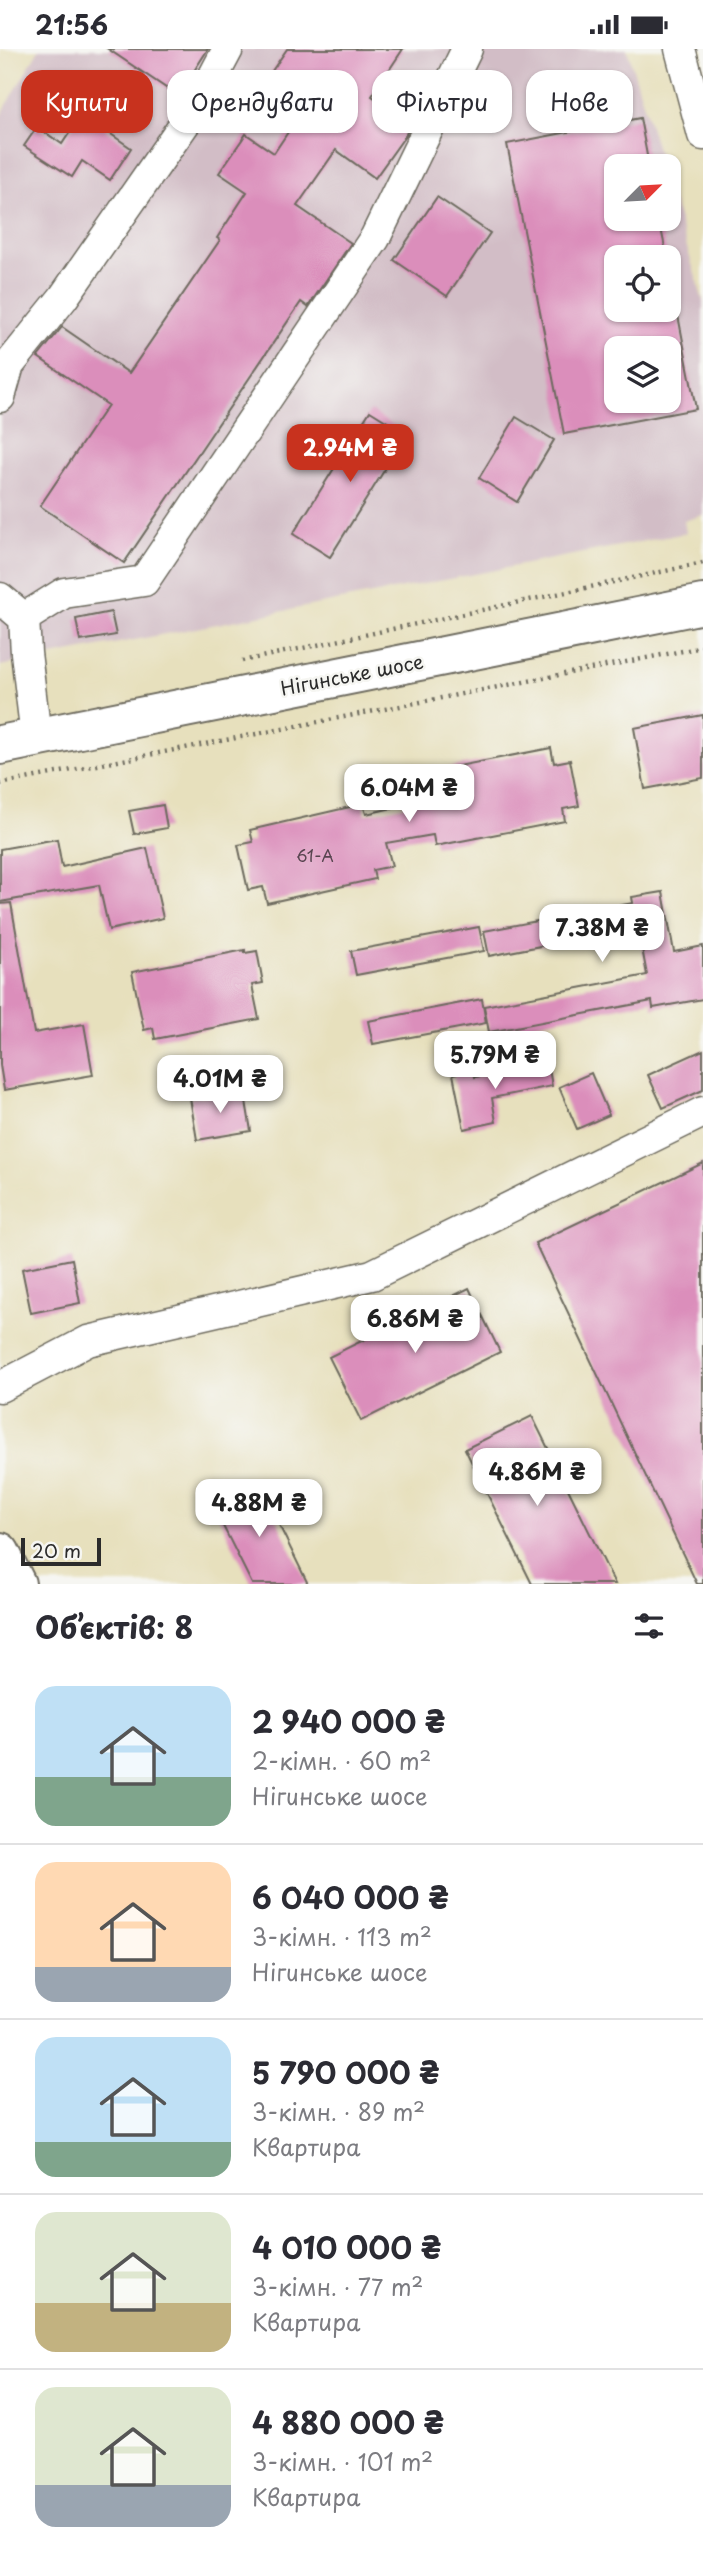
<!DOCTYPE html>
<html lang="uk">
<head>
<meta charset="utf-8">
<style>
  :root { --surface:#fff; --page:#f7f7f7; --text:#2b2b33; --muted:#7c7c81; --line:#e1e1e2; --accent:#c8321e }
  body { margin:0; font-family:"Playpen Sans",sans-serif; background:var(--page); color:var(--text); height:100vh; display:flex; flex-direction:column; font-size:26px; white-space:nowrap }
  * { box-sizing:border-box; margin:0 }
  p { font-size:23px; color:var(--muted) }
  .icon { flex:none; width:38px; height:38px; fill:none; stroke:currentColor; stroke-width:2; stroke-linecap:round; stroke-linejoin:round }
  .map { position:relative; height:1535px; overflow:hidden }
  .sheet { display:flex; flex-direction:column; background:var(--surface); flex:1 }
  .sheet>* { flex:none }
  .top-card { position:absolute; left:21px; top:21px; width:662px; height:63px; display:flex; gap:14px }
  .needle { width:46px; rotate:66deg }
  .tools { position:absolute; left:604px; top:105px; display:grid; gap:14px }
  .tools a { display:grid; place-items:center; width:77px; height:77px; border-radius:14px; background:var(--surface); box-shadow:0 2px 5px #0004; font-size:35px }
  .scale { position:absolute; left:21px; bottom:18px; width:80px; box-sizing:border-box; padding-left:7px; border:4px solid #2b2b2b; border-top:0; font-size:19px; line-height:24px; white-space:nowrap; color:#2b2b2b; -webkit-text-stroke:5px #f6f6f2; paint-order:stroke }
  .price { position:absolute; translate:-50% -60px; padding:0 16px; border-radius:14px; background:#fff; color:#222; font-size:23px; line-height:46px; filter:drop-shadow(0 2px 4px #0008) }
  .price::after { content:''; position:absolute; left:50%; top:42px; width:21px; height:16px; margin-left:-10px; background:inherit; clip-path:polygon(0 0,100% 0,50% 100%) }
  .price.on { background:var(--accent); color:#fff }
  ul { padding:0; list-style:none }
  li { display:flex; align-items:center; gap:21px; height:175px; padding:0 35px }
  li+li { border-top:2px solid var(--line) }
  li span { display:grid; place-items:center; flex:none; width:196px; height:140px; border-radius:21px; color:#555 }
  li>.icon { margin-inline-start:auto }
  span .icon { width:84px; height:84px; fill:#fffc; stroke-width:1 }
  li b { font-size:30px }
  h2 { display:flex; justify-content:space-between; align-items:center; height:84px; padding:0 35px; font-size:30px }
  .tag { padding:0 24px; border-radius:21px; background:var(--surface); box-shadow:0 2px 5px #0004; font-size:24px; line-height:63px }
  .tag.on { background:var(--accent); color:#fff }
  .status { display:flex; justify-content:space-between; align-items:center; height:49px; padding:0 35px; background:var(--surface); direction:ltr }
  .status svg { height:19px; fill:currentColor }
  .map>svg:first-child { display:block }
  .industrial { fill:#d2bdc6; fill-rule:evenodd }
  .building { fill:#db8ebb; fill-rule:evenodd }
  .lines { fill:none; stroke-linecap:round; stroke-linejoin:round }
  .minor-casing { stroke:#6d6a5e; stroke-width:33 }
  .major-casing { stroke:#6d6a5e; stroke-width:42 }
  .path { stroke:#6d6a5e; stroke-width:4.5; stroke-dasharray:2 5; stroke-linecap:butt }
  .minor { stroke:#fff; stroke-width:30 }
  .major { stroke:#fff; stroke-width:38 }
  .labels { text-anchor:middle; stroke-width:5; stroke-linejoin:round; paint-order:stroke }
  .number-label { font-size:16px; fill:#57444f }
  .street-label { font-size:19px; fill:#2b2b2b; stroke:#f6f6f2 }
</style>
</head>
<body>
<div class="status"><b>21:56</b><svg viewBox="0 0 49 12"><path d="M0 12V9h3v3zM5 12V6h3v6zM10 12V3h3v9zM15 12V0h3v12zM26 1h20v11H26zM47 4h2v5h-2z"/></svg></div>
<div class="map">
<svg width="703" height="1535" viewBox="0 0 703 1535">
  <rect width="100%" height="100%" fill="#f6f6f2"/>
  <filter id="ink" filterUnits="userSpaceOnUse"><feTurbulence type="fractalNoise" baseFrequency=".0143" numOctaves="2"/><feDisplacementMap in="SourceGraphic" scale="14" xChannelSelector="R" yChannelSelector="G"/><feConvolveMatrix kernelMatrix="1 2 1 2 8 2 1 2 1" color-interpolation-filters="sRGB"/></filter>
  <filter id="wash" filterUnits="userSpaceOnUse"><feTurbulence type="fractalNoise" baseFrequency=".00686" numOctaves="4" result="noise"/><feDisplacementMap in="SourceGraphic" scale="28" xChannelSelector="R" yChannelSelector="G"/><feGaussianBlur stdDeviation="1.57" result="paint"/><feColorMatrix in="noise" values="0 0 0 0 0 0 0 0 0 0 0 0 0 0 0 0 0 1.4 0 .05"/><feComposite in="paint" operator="in"/></filter>
  <g filter="url(#wash)">
    <rect width="100%" height="100%" fill="#e7e0bd"/>
    <path class="industrial" d="M39 0H627L662 117H616V170H668L669 138 703 252V466L684 472 686 484 0 617V68ZM616 208H668V261H616ZM616 299H668V352H616Z"/>
    <g id="blocks">
      <g class="building">
        <polygon points="108,0 208,0 178,47"/>
        <polygon points="287,0 403,0 372,47 411,75 405,87 375,129 336,101 297,157 351,194 308,258 301,253 124,514 40,457 108,356 38,308 62,278 129,324 220,191 217,189 247,143 219,124 246,85 274,104 300,65 261,38"/>
        <polygon points="89,54 113,69 105,81 131,99 110,131 82,112 72,128 24,97 37,78 62,95"/>
        <path d="M640 69 649 117H616V170H659L667 208H616V261H677L696 360 564 385 507 95ZM616 299H668V352H616Z"/>
        <polygon points="437,148 490,184 447,247 394,211"/>
        <polygon points="370,362 407,385 330,508 293,485"/>
        <polygon points="516,368 554,391 517,453 479,429"/>
        <polygon points="111,563 116,586 80,592 76,570"/>
        <polygon points="703,666 703,729 645,740 634,679"/>
        <polygon points="551,699 554,714 570,711 579,757 563,760 565,772 435,797 433,786 386,794 392,817 373,821 375,830 267,854 263,838 248,841 238,796 253,793 250,781 363,755 366,765 414,754 411,743 425,740 422,724"/>
        <polygon points="163,756 167,779 134,785 129,762"/>
        <polygon points="57,790 62,818 147,799 163,869 109,881 99,836 0,853 0,800"/>
        <polygon points="663,843 674,903 703,897 703,950 653,959 652,952 489,983 484,957 647,926 638,878 489,907 484,882 633,854 632,848"/>
        <polygon points="11,854 34,984 84,975 93,1026 4,1041 0,1016 0,855"/>
        <polygon points="479,878 484,902 356,926 351,902"/>
        <polygon points="245,901 245,904 257,902 263,934 252,936 259,970 155,990 153,979 144,981 132,923"/>
        <polygon points="482,950 486,974 373,995 368,972"/>
        <polygon points="703,1001 703,1041 663,1059 648,1026"/>
        <polygon points="548,1014 552,1037 492,1049 496,1073 464,1080 453,1025 474,1021 475,1028"/>
        <polygon points="591,1024 609,1066 577,1080 559,1038"/>
        <polygon points="244,1040 251,1082 197,1091 190,1049"/>
        <polygon points="703,1114 703,1535 697,1535 535,1194"/>
        <polygon points="72,1210 80,1254 31,1264 22,1220"/>
        <polygon points="469,1239 500,1303 361,1372 329,1308"/>
        <polygon points="532,1367 615,1535 532,1535 465,1400"/>
        <polygon points="259,1435 308,1535 252,1535 213,1457"/>
      </g>
    </g>
  </g>
  <g filter="url(#ink)">
    <use href="#blocks" fill-opacity="0" stroke="#6d6a5e" stroke-width="2"/>
    <g class="lines">
      <g class="minor-casing">
        <g id="minor">
          <polyline points="680,0 703,86"/>
          <polyline points="0,348 9,316 63,249 201,51 228,0"/>
          <polyline points="0,549 24,569 26,604 36,688"/>
          <polyline points="24,569 64,544 144,532 375,189 467,0"/>
          <polyline points="0,1338 88,1292 372,1226 703,1063"/>
        </g>
      </g>
      <g class="major-casing">
        <g id="major">
          <polyline points="0,696 703,555"/>
          <polyline points="0,1503 16,1535"/>
        </g>
      </g>
      <g class="path">
        <polyline points="242,612 703,514"/>
        <polyline points="0,735 703,598"/>
      </g>
      <use href="#minor" class="minor"/>
      <use href="#major" class="major"/>
    </g>
  </g>
  <g class="labels">
    <g class="number-label">
      <text x="315" y="813">61-А</text>
    </g>
    <g class="street-label">
      <text transform="translate(352 626) rotate(-11)" y="7">Нігинське шосе</text>
    </g>
  </g>
</svg>
<div class="tools">
<a><svg class="needle" viewBox="-14 -14 28 28"><path d="M0-13l5 13h-10z" fill="#e53935"/><path d="M0 13l5-13h-10z" fill="#7c7c81"/></svg></a>
<a><svg class="icon" aria-label="locate" viewBox="0 0 24 24"><circle cx="12" cy="12" r="6"/><path d="M12 2v4M12 18v4M2 12h4M18 12h4"/></svg></a>
<a><svg class="icon" aria-label="layers" viewBox="0 0 24 24"><path d="M12 4l9 5-9 5-9-5zM3 14l9 5 9-5"/></svg></a>
</div>
<div class="scale">20 m</div>
<b class="price on" style="left:350px;top:435px">2.94M ₴</b>
<b class="price" style="left:409px;top:775px">6.04M ₴</b>
<b class="price" style="left:602px;top:915px">7.38M ₴</b>
<b class="price" style="left:495px;top:1042px">5.79M ₴</b>
<b class="price" style="left:220px;top:1066px">4.01M ₴</b>
<b class="price" style="left:415px;top:1306px">6.86M ₴</b>
<b class="price" style="left:537px;top:1459px">4.86M ₴</b>
<b class="price" style="left:259px;top:1490px">4.88M ₴</b>
<div class="top-card">
<a class="tag on">Купити</a>
<a class="tag">Орендувати</a>
<a class="tag">Фільтри</a>
<a class="tag">Нове</a>
</div>
</div>
<section class="sheet">
<h2>Об’єктів: 8<svg class="icon" aria-label="filters" viewBox="0 0 24 24"><path d="M4 7h16M4 17h16"/><circle cx="9" cy="7" r="2"/><circle cx="15" cy="17" r="2"/></svg></h2>
<ul>
<li><span style="background:linear-gradient(#bfe0f5 65%,#7fa58c 0)"><svg class="icon" aria-label="home" viewBox="0 0 24 24"><path d="M3 11l9-7 9 7M6 9v11h12V9"/></svg></span><div><b>2 940 000 ₴</b><p>2-кімн. · 60 m²</p><p>Нігинське шосе</p></div></li>
<li><span style="background:linear-gradient(#ffd9b3 75%,#9aa5b1 0)"><svg class="icon" aria-label="home" viewBox="0 0 24 24"><path d="M3 11l9-7 9 7M6 9v11h12V9"/></svg></span><div><b>6 040 000 ₴</b><p>3-кімн. · 113 m²</p><p>Нігинське шосе</p></div></li>
<li><span style="background:linear-gradient(#bfe0f5 75%,#7fa58c 0)"><svg class="icon" aria-label="home" viewBox="0 0 24 24"><path d="M3 11l9-7 9 7M6 9v11h12V9"/></svg></span><div><b>5 790 000 ₴</b><p>3-кімн. · 89 m²</p><p>Квартира</p></div></li>
<li><span style="background:linear-gradient(#dfe7d0 65%,#c2b280 0)"><svg class="icon" aria-label="home" viewBox="0 0 24 24"><path d="M3 11l9-7 9 7M6 9v11h12V9"/></svg></span><div><b>4 010 000 ₴</b><p>3-кімн. · 77 m²</p><p>Квартира</p></div></li>
<li><span style="background:linear-gradient(#dfe7d0 70%,#9aa5b1 0)"><svg class="icon" aria-label="home" viewBox="0 0 24 24"><path d="M3 11l9-7 9 7M6 9v11h12V9"/></svg></span><div><b>4 880 000 ₴</b><p>3-кімн. · 101 m²</p><p>Квартира</p></div></li>
</ul>
</section>
</body>
</html>
